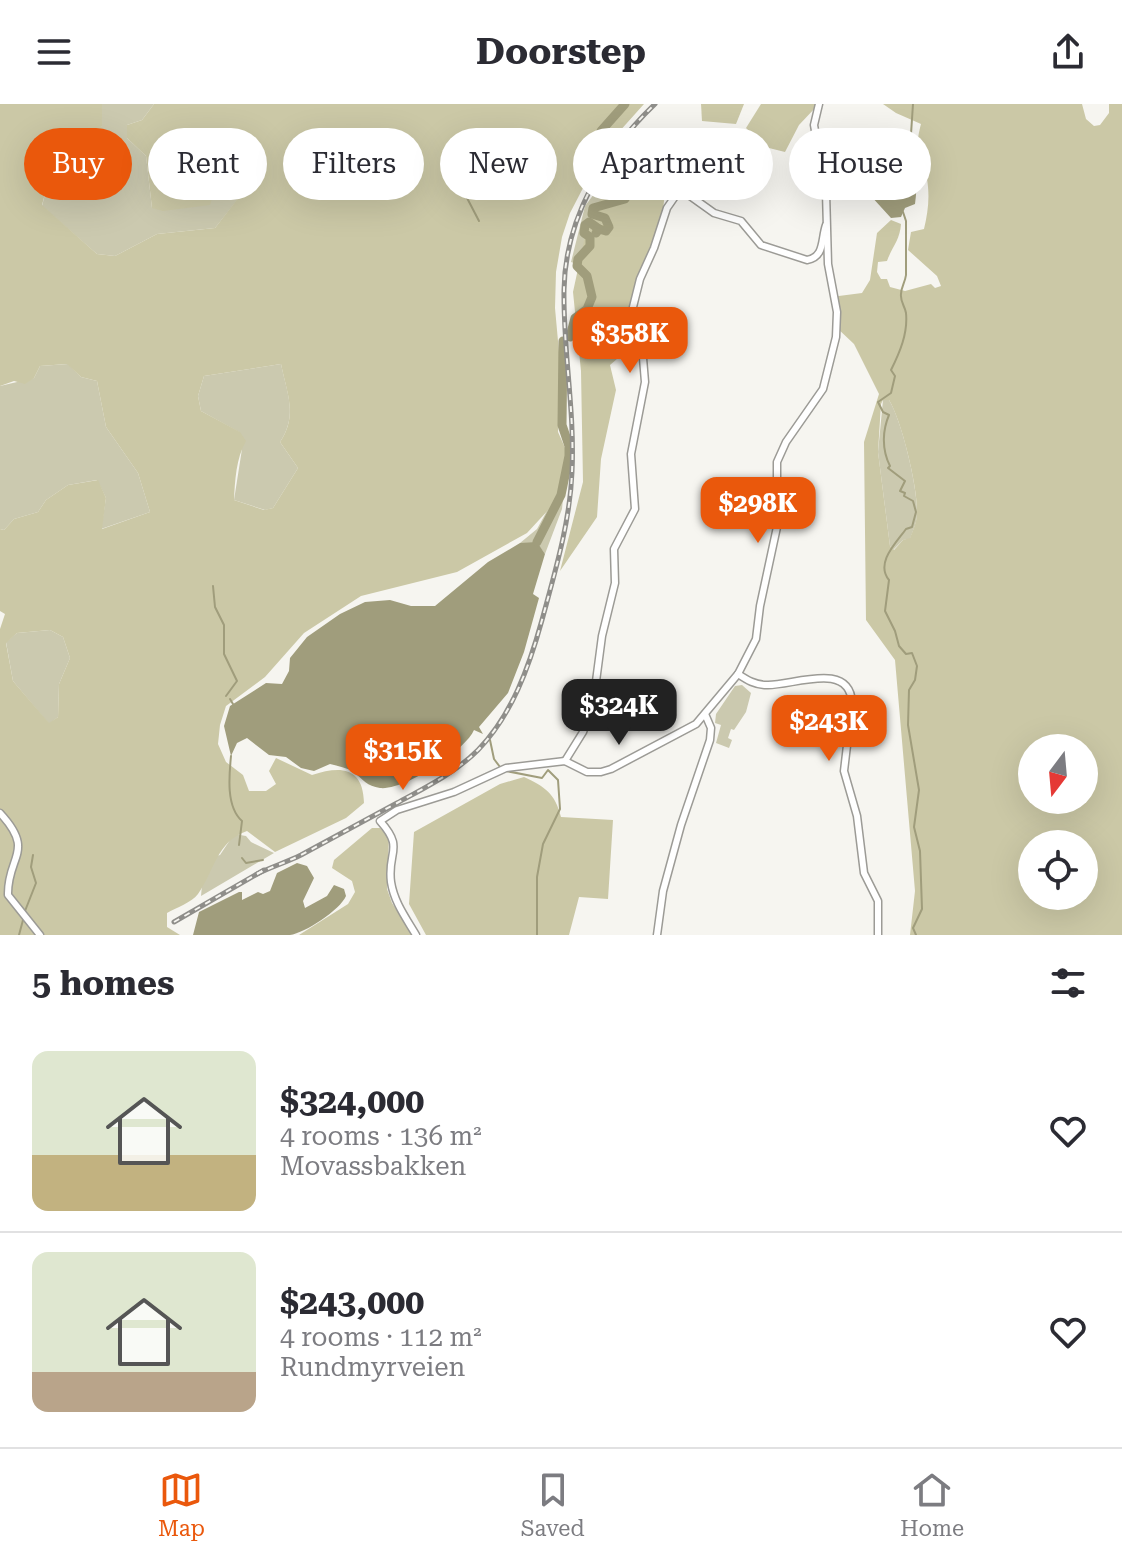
<!DOCTYPE html>
<html lang="en">
<head>
<meta charset="utf-8">
<style>
  :root { --surface:#fff; --page:#f2f2f3; --text:#2b2b33; --muted:#7c7c81; --line:#e1e1e2; --accent:#ea580c }
  body { margin:0; font-family:"Roboto Serif",serif; background:var(--page); color:var(--text); height:100vh; display:flex; flex-direction:column; font-size:30px; white-space:nowrap }
  * { box-sizing:border-box; margin:0 }
  p { font-size:26px; color:var(--muted) }
  .icon { flex:none; width:44px; height:44px; fill:none; stroke:currentColor; stroke-width:2; stroke-linecap:round; stroke-linejoin:round }
  .map { position:relative; height:831px; overflow:hidden }
  .details { display:flex; flex-direction:column; background:var(--surface); flex:1 }
  .details>* { flex:none }
  .hud { position:absolute; left:24px; top:24px; width:1074px; height:72px; display:flex; gap:16px }
  .needle { width:52px; rotate:196deg }
  .tools { position:absolute; left:1018px; top:630px; display:grid; gap:16px }
  .tools a { display:grid; place-items:center; width:80px; height:80px; border-radius:50%; background:var(--surface); box-shadow:0 8px 32px #0002; font-size:40px }
  .price { position:absolute; translate:-50% -68px; padding:0 18px; border-radius:16px; background:var(--accent); color:#fff; font-size:26px; line-height:52px; filter:drop-shadow(0 2px 4px #0008) }
  .price::after { content:''; position:absolute; left:50%; top:48px; width:24px; height:18px; margin-left:-12px; background:inherit; clip-path:polygon(0 0,100% 0,50% 100%) }
  .price.selected { background:#222; color:#fff }
  ul { padding:0; list-style:none }
  li { display:flex; align-items:center; gap:24px; height:200px; padding:0 32px }
  li+li { border-top:2px solid var(--line) }
  li span { display:grid; place-items:center; flex:none; width:224px; height:160px; border-radius:16px; color:#555 }
  li>.icon { margin-inline-start:auto }
  span .icon { width:96px; height:96px; fill:#fffc; stroke-width:1 }
  li b { font-size:34px }
  h2 { display:flex; justify-content:space-between; align-items:center; height:96px; padding:0 32px; font-size:34px }
  .tag { padding:0 28px; border-radius:36px; background:var(--surface); box-shadow:0 8px 32px #0002; font-size:28px; line-height:72px }
  .tag.selected { background:var(--accent); color:#fff }
  header { display:flex; justify-content:space-between; align-items:center; height:104px; padding:0 32px; background:var(--surface); font-size:36px; font-weight:700 }
  .menu { display:flex; justify-content:space-around; align-items:center; height:112px; border-top:2px solid var(--line); background:var(--surface); font-size:22px; color:var(--muted) }
  .menu a { display:grid; justify-items:center; gap:4px }
  .menu .selected { color:var(--accent) }
  .map>svg:first-child { display:block }
  .green { fill:#cbc9af }
  .forest { fill:#cbc8a6; fill-rule:evenodd }
  .water { fill:#a09d7c }
  .lines { fill:none; stroke-linecap:round; stroke-linejoin:round }
  .stream { stroke:#a09d7c; stroke-width:2 }
  .river { stroke:#a09d7c; stroke-width:9 }
  .minor-casing { stroke:#9c9b96; stroke-width:9 }
  .minor { stroke:#fff; stroke-width:6 }
  .rail-casing { stroke:#8f8e8a; stroke-width:5 }
  .rail { stroke:#f6f5f0; stroke-width:2; stroke-dasharray:6; stroke-linecap:butt }
</style>
</head>
<body>
<header><svg class="icon" aria-label="menu" viewBox="0 0 24 24"><path d="M4 6h16M4 12h16M4 18h16"/></svg>Doorstep<svg class="icon" aria-label="share" viewBox="0 0 24 24"><path d="M12 15V3M7 8l5-5 5 5M5 13v7h14v-7"/></svg></header>
<div class="map">
<svg width="1122" height="831" viewBox="0 0 1122 831">
  <rect width="100%" height="100%" fill="#f6f5f0"/>
  <g class="green">
    <polygon points="102,0 154,0 142,16 127,21 127,34 146,52 152,104 218,73 253,76 215,124 157,130 115,152 97,150 42,102 46,86 102,22"/>
    <polygon points="620,43 641,68 585,163 571,158 585,102 603,78 611,52"/>
    <polygon points="68,260 81,273 97,277 106,323 138,369 150,408 101,425 106,394 97,376 68,381 46,396 38,408 14,415 4,426 0,425 0,282 34,274 40,262"/>
    <path d="M281 260C287 289 298 311 280 338L298 364 273 404 265 406 234 396 242 345 239 328 201 307 198 292 204 272Z"/>
    <path d="M883 296H889C902 317 918 385 917 410 917 419 913 426 910 435L903 436 893 446 890 442 878 348Z"/>
    <polygon points="565,374 562,405 545,450 537,439 520,439 537,425"/>
    <polygon points="50,526 63,533 70,554 59,580 58,613 49,620 13,577 6,538 17,529"/>
    <polygon points="742,581 751,589 746,608 734,626 731,625 728,634 732,636 729,644 716,639 721,621 715,619 716,610 735,582"/>
    <polygon points="234,730 246,732 251,738 274,749 201,792 202,781 213,753 220,751"/>
  </g>
  <g class="forest">
    <path d="M0 0H102V22L88 70 46 86 42 101 97 150 115 152 157 130 215 124 252 76 219 73 210 101 163 107 152 104 146 52 127 34V21L142 16 154 0H644L618 29 595 61 570 109 562 133 556 168 555 204 560 259 558 328 566 346 565 372 551 403 527 429 457 468 361 492 304 529 265 573 226 602 220 621 218 640 226 658 243 671 249 687H266L276 680 269 667 276 654 312 671C340 662 363 662 364 699L346 714 275 748 247 727C216 738 215 766 198 790 192 798 176 804 167 809V823L180 831H0V525L5 510 0 507V425L4 426 14 415 38 408 46 396 68 381 98 376 106 394 102 425 150 408 138 369 106 323 97 277 81 273 67 260 40 262 34 274 25 280 14 277 0 282ZM281 260C287 290 298 311 280 338L298 364 273 404 264 406 234 396C235 377 236 354 246 337L240 328 201 307 198 292 204 272ZM50 526 63 533 70 554 59 580 58 613 49 619 13 577 6 539 17 529Z"/>
    <polygon points="701,0 744,0 736,20 702,17"/>
    <polygon points="761,0 815,0 816,3 799,21 785,48 765,43 746,24"/>
    <path d="M883 0H1082L1086 15 1094 22 1100 21 1109 9V0H1122V831H910L915 787 895 556 866 516 864 338 879 290 854 240 836 223 831 193 862 189 870 176 877 129 891 116 901 120C900 136 892 143 887 157L878 158 877 168 881 175H887L890 183 905 187 931 180 935 184 941 182 937 172 908 146 911 128 924 125C928 108 930 93 927 75 922 48 913 50 921 20L896 9ZM883 296H889C902 317 918 385 917 409 917 418 913 426 910 434L903 436 894 446 890 442 878 348 881 300ZM1032 644H1084V696H1032ZM1032 740H1084V792H1032Z"/>
    <polygon points="636,56 665,88 663,106 654,141 631,204 631,216 639,236 610,261 616,286 601,355 597,413 560,467 583,378 581,267 573,188 587,123 602,92 613,79 616,66"/>
    <path d="M524 673C545 683 555 689 561 713L613 716 608 795 579 793 569 831H426L409 800 414 728 500 680Z"/>
    <polygon points="372,724 380,724 389,733 387,785 392,799 413,831 299,831 348,800 355,788 352,777 332,764 334,756"/>
  </g>
  <g class="water">
    <path d="M905 41C917 53 918 82 915 100L905 104 901 113 891 114 870 91V61L887 43Z"/>
    <path d="M537 438 545 450 533 490 539 494 524 548 508 589 479 623 483 630 474 626C465 647 403 687 380 684 367 682 363 676 354 668 347 664 338 662 330 660L314 667 301 664 286 653 269 651 247 634 237 639 231 652 224 622 230 602 266 579 282 580 289 567 290 554 307 533 340 510 365 498 390 496 411 502H435L488 458 520 439Z"/>
    <path d="M297 759 307 762 314 774 303 797 305 804 327 792 334 781 344 785 346 792C340 806 305 829 290 831 259 831 224 831 193 831L199 808 239 788H242V796L258 788 263 790 270 787 277 769Z"/>
  </g>
  <g class="lines">
    <g class="stream">
      <polyline points="905,41 911,30 913,0"/>
      <polyline points="471,56 466,92 479,117"/>
      <path d="M903 108 906 117V171C905 179 901 183 901 190 900 198 905 202 906 209 908 229 900 248 891 266L895 272 891 289 878 298 883 308 889 311C883 325 881 344 890 362L888 364 905 377 900 387 905 389 904 392 913 397 916 408 912 423 906 425C896 439 875 459 889 476L885 507 895 527 899 542 906 550 912 549 917 562 915 576 909 586 908 621 919 686 914 723 920 747 922 805 913 824 916 831"/>
      <polyline points="213,482 215,503 224,521 224,550 237,577 226,592"/>
      <polyline points="230,595 233,600"/>
      <polyline points="490,636 494,655 500,663"/>
      <path d="M231 652C229 672 226 703 242 717L239 741"/>
      <polyline points="506,667 542,674 548,666 558,676 560,705 543,740 537,773 537,831"/>
      <polyline points="242,754 246,759 263,756"/>
      <polyline points="25,807 36,779 31,763 33,751"/>
      <polyline points="19,831 23,816"/>
    </g>
    <g class="river">
      <polyline points="610,46 602,43 601,27 625,0"/>
      <polyline points="596,129 599,125 606,127 609,123 605,114 592,110 593,104 625,95 634,78 620,52 615,48"/>
      <polyline points="570,233 575,214 587,205 592,193 587,172 577,162 578,155 590,142 590,133 584,129 585,121 589,118 599,125"/>
      <polyline points="537,438 561,391 569,352 569,342 562,321 563,237"/>
    </g>
    <g class="minor-casing">
      <g id="minor">
        <path d="M738 570C747 576 755 581 767 581 792 582 850 556 852 599L844 667 857 712 864 769 878 797V831"/>
        <path d="M565 657 583 628 593 600 602 532 615 479 614 445 635 405 631 350 645 278 642 242 633 203 640 175 654 144 667 104 676 91 686 89 714 109 741 117 761 141 807 156C825 153 821 135 826 121"/>
        <path d="M0 709C36 748 7 752 8 791L40 831"/>
        <path d="M416 831C406 814 394 798 391 778 387 747 405 745 380 717L397 706 454 688 506 664 565 657 587 668H601L611 665 696 620 738 570 756 535 760 502 777 423V358L786 338 823 285 836 233 837 208 828 160 826 88 814 21 819 0"/>
        <polyline points="657,831 663,787 681,721 710,636 711,624 705,610"/>
      </g>
    </g>
    <use href="#minor" class="minor"/>
    <g class="rail-casing">
      <g id="rail">
        <path d="M257 770C271 763 287 758 301 751 333 734 365 716 397 699 426 683 455 669 478 646 512 611 529 563 542 516 555 468 570 418 572 368 575 307 563 247 564 186 565 114 604 49 655 0"/>
        <polyline points="174,818 264,766"/>
      </g>
    </g>
    <use href="#rail" class="rail"/>
  </g>
</svg>
<div class="tools">
<a><svg class="needle" viewBox="-14 -14 28 28"><path d="M0-13l5 13h-10z" fill="#e53935"/><path d="M0 13l5-13h-10z" fill="#7c7c81"/></svg></a>
<a><svg class="icon" aria-label="locate" viewBox="0 0 24 24"><circle cx="12" cy="12" r="6"/><path d="M12 2v4M12 18v4M2 12h4M18 12h4"/></svg></a>
</div>
<b class="price" style="left:630px;top:271px">$358K</b>
<b class="price" style="left:758px;top:441px">$298K</b>
<b class="price selected" style="left:619px;top:643px">$324K</b>
<b class="price" style="left:829px;top:659px">$243K</b>
<b class="price" style="left:403px;top:688px">$315K</b>
<div class="hud">
<a class="tag selected">Buy</a>
<a class="tag">Rent</a>
<a class="tag">Filters</a>
<a class="tag">New</a>
<a class="tag">Apartment</a>
<a class="tag">House</a>
</div>
</div>
<section class="details">
<h2>5 homes<svg class="icon" aria-label="filters" viewBox="0 0 24 24"><path d="M4 7h16M4 17h16"/><circle cx="9" cy="7" r="2"/><circle cx="15" cy="17" r="2"/></svg></h2>
<ul>
<li><span style="background:linear-gradient(#dfe7d0 65%,#c2b280 0)"><svg class="icon" aria-label="home" viewBox="0 0 24 24"><path d="M3 11l9-7 9 7M6 9v11h12V9"/></svg></span><div><b>$324,000</b><p>4 rooms · 136 m²</p><p>Movassbakken</p></div><svg class="icon" aria-label="heart" viewBox="0 0 24 24"><path d="M12 20l-8-8c-3-5 5-10 8-4 3-6 11-1 8 4z"/></svg></li>
<li><span style="background:linear-gradient(#dfe7d0 75%,#b9a48a 0)"><svg class="icon" aria-label="home" viewBox="0 0 24 24"><path d="M3 11l9-7 9 7M6 9v11h12V9"/></svg></span><div><b>$243,000</b><p>4 rooms · 112 m²</p><p>Rundmyrveien</p></div><svg class="icon" aria-label="heart" viewBox="0 0 24 24"><path d="M12 20l-8-8c-3-5 5-10 8-4 3-6 11-1 8 4z"/></svg></li>
</ul>
</section>
<nav class="menu">
<a class="selected"><svg class="icon" aria-label="map" viewBox="0 0 24 24"><path d="M3 6l6-2 6 2 6-2v14l-6 2-6-2-6 2zM9 4v14M15 6v14"/></svg>Map</a>
<a><svg class="icon" aria-label="saved" viewBox="0 0 24 24"><path d="M7 4h10v16l-5-4-5 4z"/></svg>Saved</a>
<a><svg class="icon" aria-label="home" viewBox="0 0 24 24"><path d="M3 11l9-7 9 7M6 9v11h12V9"/></svg>Home</a>
</nav>
</body>
</html>
